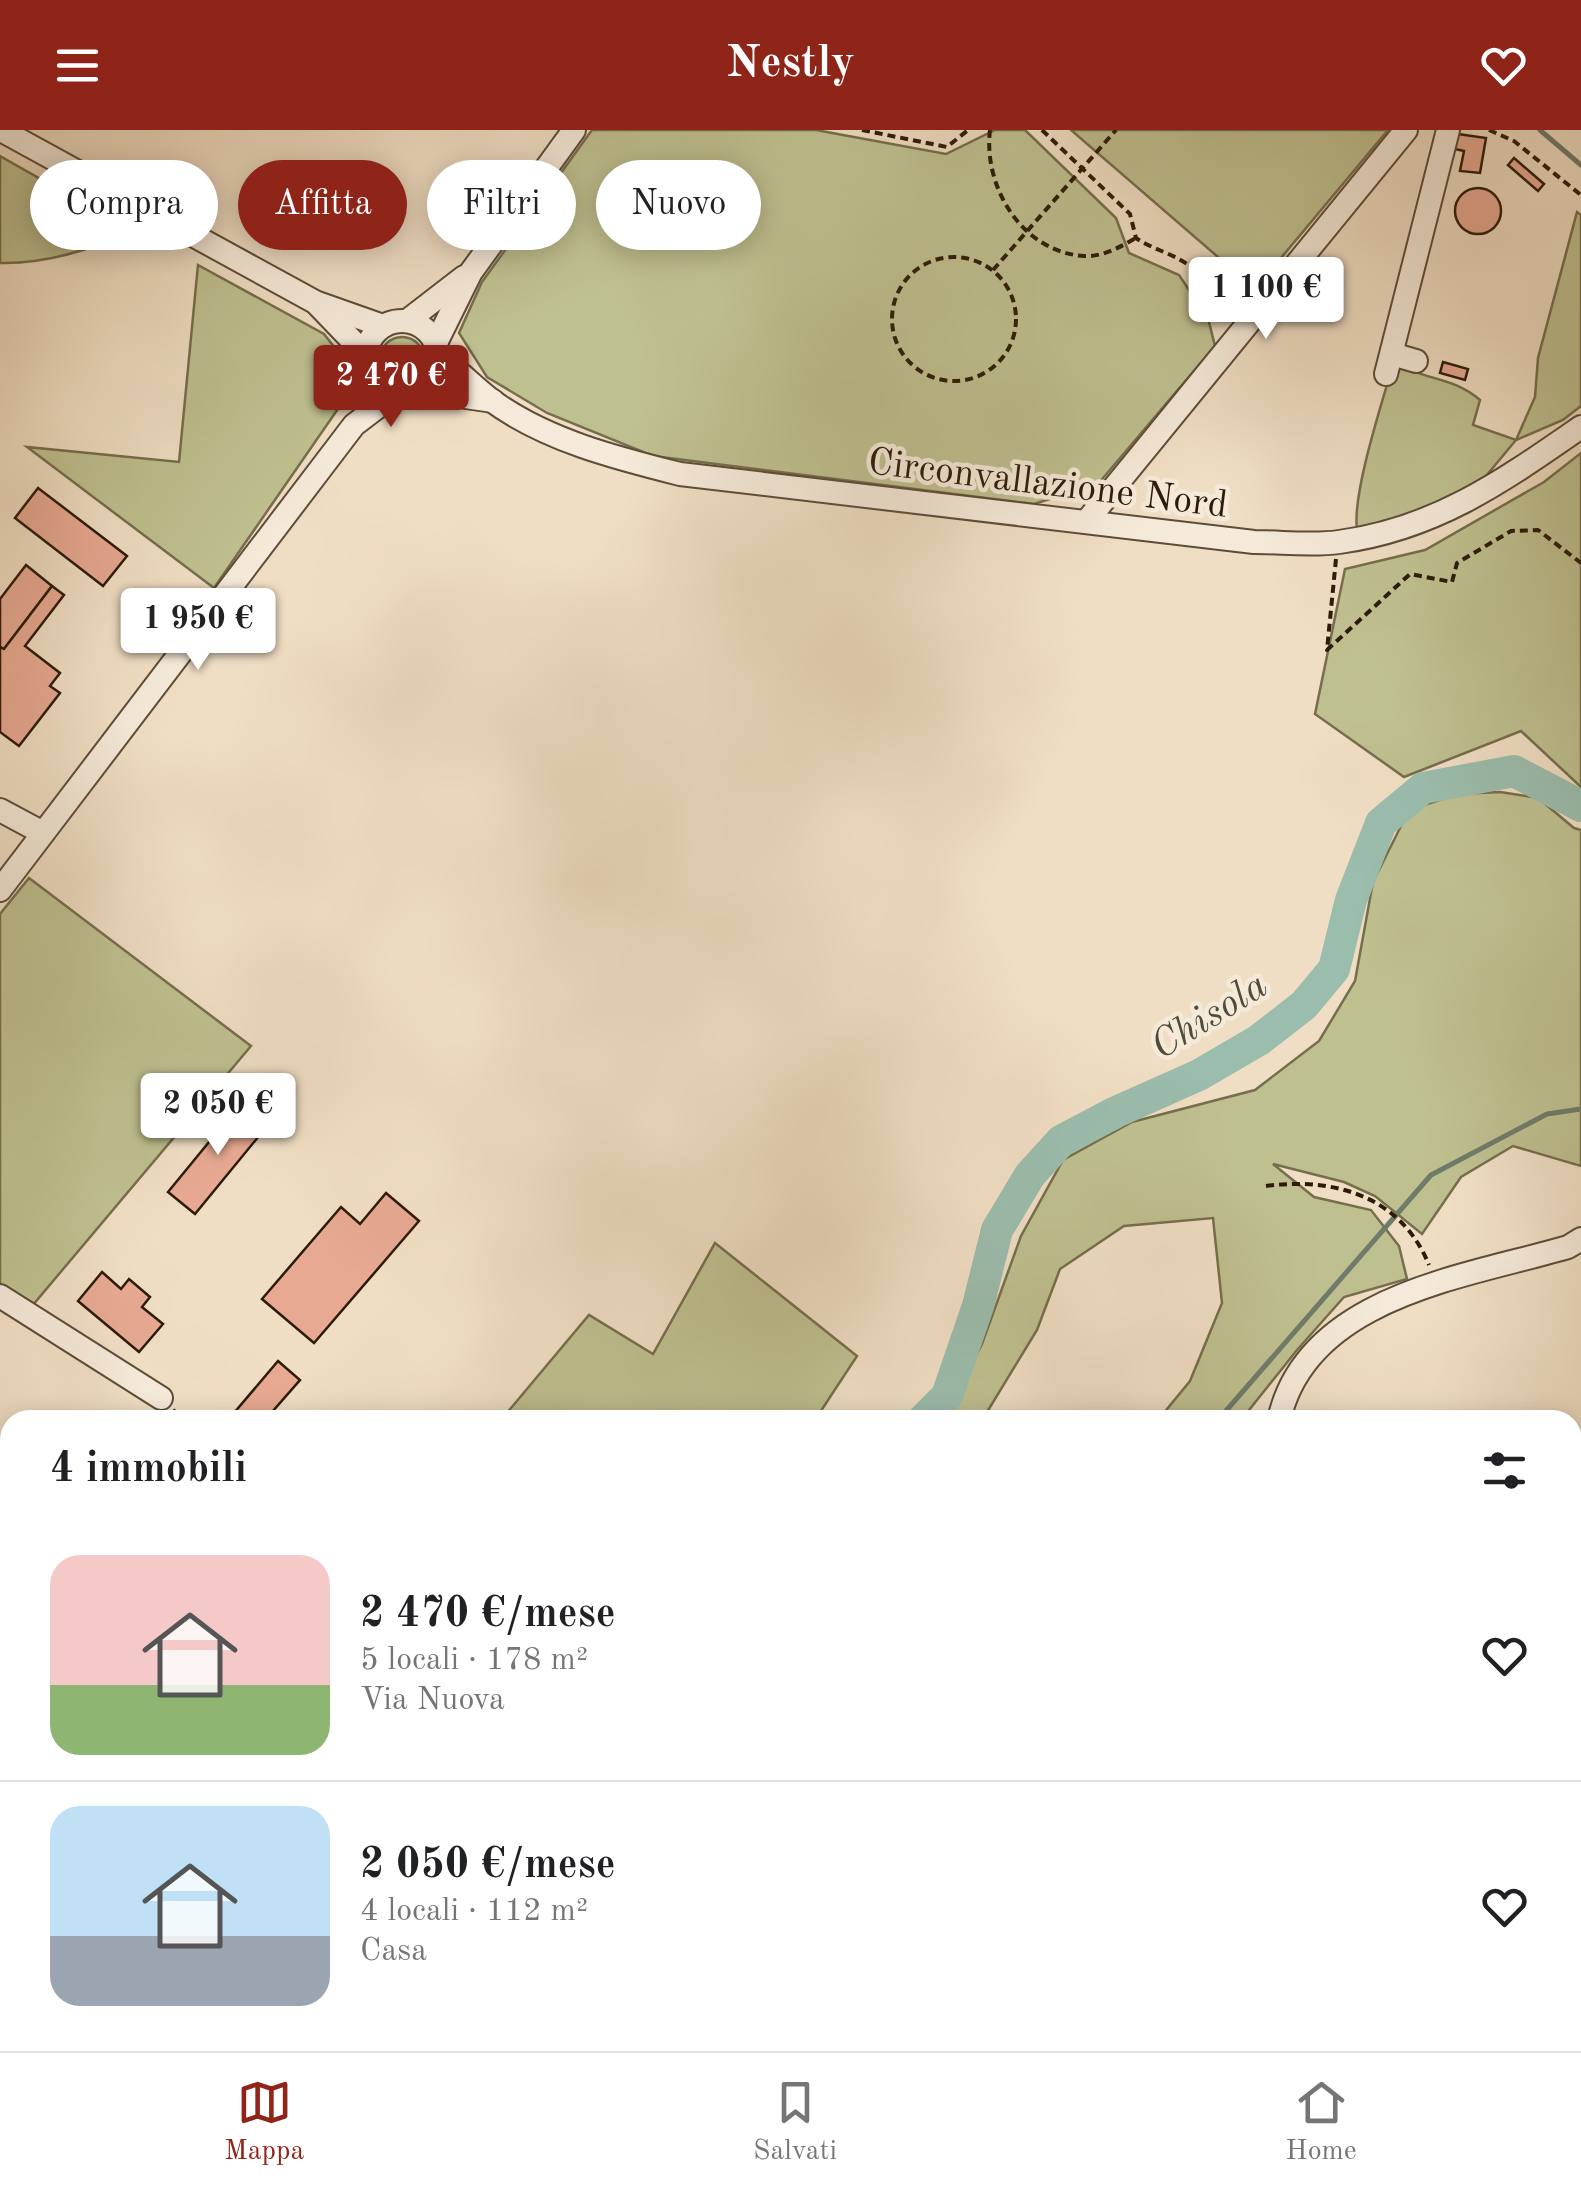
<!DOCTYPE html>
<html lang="it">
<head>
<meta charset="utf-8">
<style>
  :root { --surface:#fff; --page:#f2f2f2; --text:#202124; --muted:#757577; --line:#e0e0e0; --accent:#8f2418 }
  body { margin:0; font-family:"Old Standard TT",serif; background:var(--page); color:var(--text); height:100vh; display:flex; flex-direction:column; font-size:38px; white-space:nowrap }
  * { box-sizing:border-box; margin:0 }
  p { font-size:32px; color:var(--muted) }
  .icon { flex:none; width:55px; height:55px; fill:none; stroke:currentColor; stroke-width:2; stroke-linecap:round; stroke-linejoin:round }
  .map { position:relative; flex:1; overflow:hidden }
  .side { position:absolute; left:0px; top:1280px; width:1582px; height:642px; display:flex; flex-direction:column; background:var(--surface); border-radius:30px 30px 0 0; box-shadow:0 5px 25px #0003 }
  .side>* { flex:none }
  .hud { position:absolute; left:30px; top:30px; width:1000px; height:90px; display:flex; gap:20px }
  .price { position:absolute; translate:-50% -85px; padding:0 22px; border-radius:10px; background:#fff; color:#222; font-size:32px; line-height:65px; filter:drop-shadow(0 2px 5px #0008) }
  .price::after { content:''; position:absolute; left:50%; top:60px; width:30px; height:22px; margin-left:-15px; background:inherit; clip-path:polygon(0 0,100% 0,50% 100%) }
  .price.current { background:var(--accent); color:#fff }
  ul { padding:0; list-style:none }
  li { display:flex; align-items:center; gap:30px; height:250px; padding:0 50px }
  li+li { border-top:2px solid var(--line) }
  li span { display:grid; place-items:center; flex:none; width:280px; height:200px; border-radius:30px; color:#555 }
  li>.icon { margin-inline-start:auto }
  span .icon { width:120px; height:120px; fill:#fffc; stroke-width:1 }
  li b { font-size:42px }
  h2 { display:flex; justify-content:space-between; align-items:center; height:120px; padding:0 50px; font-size:42px }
  .tag { padding:0 35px; border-radius:45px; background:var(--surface); box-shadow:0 5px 25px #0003; font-size:35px; line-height:90px }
  .tag.current { background:var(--accent); color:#fff }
  header { display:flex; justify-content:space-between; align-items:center; height:130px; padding:0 50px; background:var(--accent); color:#fff; font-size:45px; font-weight:800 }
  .dock { display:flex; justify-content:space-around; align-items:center; height:140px; border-top:2px solid var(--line); background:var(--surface); font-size:28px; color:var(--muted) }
  .dock a { display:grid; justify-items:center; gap:5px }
  .dock .current { color:var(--accent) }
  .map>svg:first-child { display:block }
  .green { fill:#bfc090; stroke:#766e4c; stroke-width:2.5 }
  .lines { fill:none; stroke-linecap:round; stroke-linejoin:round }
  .stream { stroke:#6f7c6b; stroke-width:5 }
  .river { stroke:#9bbdad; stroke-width:32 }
  .building { fill:#e7a992; stroke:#2d1b09; stroke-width:2.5 }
  .minor-casing { stroke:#5e4c38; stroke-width:26 }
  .path { stroke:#2d1b09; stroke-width:4; stroke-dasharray:8 5; stroke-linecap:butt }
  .minor { stroke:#f5ead9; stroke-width:22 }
  .labels { text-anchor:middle; stroke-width:9; stroke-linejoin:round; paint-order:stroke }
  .street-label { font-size:38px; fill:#2d1b09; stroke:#f5ead9 }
  .water-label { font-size:40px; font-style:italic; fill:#4e4c3a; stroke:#f5ead9 }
</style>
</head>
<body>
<header><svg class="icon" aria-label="menu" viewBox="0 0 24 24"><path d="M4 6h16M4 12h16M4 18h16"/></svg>Nestly<svg class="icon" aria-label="heart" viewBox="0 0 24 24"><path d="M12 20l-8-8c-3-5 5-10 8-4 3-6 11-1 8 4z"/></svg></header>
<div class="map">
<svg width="1581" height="1921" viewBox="0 0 1581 1921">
  <rect width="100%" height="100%" fill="#f0dec4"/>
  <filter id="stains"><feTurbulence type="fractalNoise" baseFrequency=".002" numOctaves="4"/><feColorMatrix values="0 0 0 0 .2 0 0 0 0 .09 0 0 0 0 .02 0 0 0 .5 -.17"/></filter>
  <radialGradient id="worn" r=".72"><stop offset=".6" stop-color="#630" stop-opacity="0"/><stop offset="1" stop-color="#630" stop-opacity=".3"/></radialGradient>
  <g class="green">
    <polygon points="592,0 816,0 946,24 995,0 1025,0 1116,88 1129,123 1179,145 1208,188 1215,216 1098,354 1034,374 653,326 547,283 487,247 459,203 482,152"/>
    <polygon points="1071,0 1388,0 1255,159"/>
    <path d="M0 26 134 102C89 119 48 134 0 133Z"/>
    <path d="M1577 82 1581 85V276L1563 290 1516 310 1481 352 1411 386 1357 399C1352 363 1383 270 1394 231 1422 251 1451 245 1480 270L1473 295 1516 310 1535 267 1538 228Z"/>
    <polygon points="198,135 324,204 346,232 342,273 214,458 27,317 179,332"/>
    <circle cx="402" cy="229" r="22"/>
    <polygon points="1581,323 1581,657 1521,601 1404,647 1315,584 1345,439 1425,420 1544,352"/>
    <polygon points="1500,662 1538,668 1574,698 1581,700 1581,1036 1513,1016 1461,1047 1422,1104 1375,1066 1344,1052 1273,1034 1314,1067 1371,1080 1399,1116 1407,1149 1344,1167 1297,1220 1241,1290 1158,1290 1190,1251 1222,1173 1213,1088 1124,1096 1060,1139 1037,1200 984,1287 982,1290 943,1290 982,1214 1021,1106 1063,1030 1132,992 1255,960 1319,911 1355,851 1373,752 1409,680 1458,664"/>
    <polygon points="29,748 251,916 32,1176 0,1156 0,784"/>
    <polygon points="715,1113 857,1226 815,1290 501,1290 589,1185 653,1224"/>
    <polygon points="695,1913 695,1912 891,1913 888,1921 687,1921"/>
  </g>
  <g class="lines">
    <g class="stream">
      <polyline points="1540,0 1581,35"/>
      <polyline points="1218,1290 1431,1045 1547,984 1581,979"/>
      <polyline points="669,1921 677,1912"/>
    </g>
    <g class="river">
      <polyline points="923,1290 947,1266 978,1176 997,1100 1030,1045 1061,1011 1116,982 1199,945 1259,910 1304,875 1334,839 1351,770 1381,693 1423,658 1514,641 1581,676"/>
      <polyline points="326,1921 328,1912"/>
    </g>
  </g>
  <g class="building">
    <polygon points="1458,4 1486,8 1480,43 1460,41 1464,21 1455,19"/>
    <polygon points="1514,28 1544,54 1538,61 1508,35"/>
    <circle cx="1478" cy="81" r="23"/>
    <polygon points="1443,232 1468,239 1465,250 1440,243"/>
    <polygon points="38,358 127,426 103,456 15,388"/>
    <polygon points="26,435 52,456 4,519 0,517 0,469"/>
    <polygon points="52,456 64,465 25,516 60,543 50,556 60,563 19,616 0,602 0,517 4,519"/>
    <polygon points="241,973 268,995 195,1084 168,1062"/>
    <polygon points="386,1063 419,1091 314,1213 262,1169 341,1077 360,1094"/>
    <polygon points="102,1142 121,1159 129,1149 150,1167 142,1177 163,1194 139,1222 78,1171"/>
    <polygon points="278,1231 300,1250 265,1290 228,1290"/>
  </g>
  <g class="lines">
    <g class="minor-casing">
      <g id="minor">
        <polyline points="1,0 315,172 383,196"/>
        <polyline points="318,175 365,224"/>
        <circle cx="402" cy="227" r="36"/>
        <polyline points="407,191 464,147"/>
        <polyline points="436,213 471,142 574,0"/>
        <path d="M438 224C456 239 473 256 491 270 545 310 616 328 680 344L1254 412C1282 412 1312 416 1339 412 1436 399 1503 351 1581 297"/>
        <polyline points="1392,224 1416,231"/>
        <polyline points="1386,244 1448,0"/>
        <polyline points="418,260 493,271"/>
        <polyline points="1086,392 1406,0"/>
        <polyline points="0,680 43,703"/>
        <polyline points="0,760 354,295 396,263"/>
        <polyline points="0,1166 161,1268"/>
        <path d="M1279 1290C1306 1166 1466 1147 1568 1117L1581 1109"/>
        <polyline points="627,1921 636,1912"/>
      </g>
    </g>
    <g class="path">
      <polyline points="862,0 947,17 968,0"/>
      <path d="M990 0C983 57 1022 122 1084 126 1103 127 1120 117 1136 108"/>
      <path d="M1042 0 1130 84 1136 108C1153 120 1179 125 1193 139 1207 153 1215 171 1231 182"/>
      <polyline points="1489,0 1514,11 1581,65"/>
      <circle cx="954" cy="189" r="62"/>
      <polyline points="993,140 1116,0"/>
      <polyline points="1336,429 1327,520 1410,444 1452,452 1457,433 1511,401 1538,400 1581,433"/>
      <path d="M1266 1056C1334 1047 1401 1066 1429 1135"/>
      <polyline points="173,1280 185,1290"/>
      <polyline points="901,1921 903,1912"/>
      <polyline points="1428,1921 1432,1912"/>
    </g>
    <use href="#minor" class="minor"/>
  </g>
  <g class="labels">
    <g class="street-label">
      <text transform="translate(1048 352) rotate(7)" y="13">Circonvallazione Nord</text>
    </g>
    <g class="water-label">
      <text transform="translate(1208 884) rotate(-32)" y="14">Chisola</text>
    </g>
  </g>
  <rect width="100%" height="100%" filter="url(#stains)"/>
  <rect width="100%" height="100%" fill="url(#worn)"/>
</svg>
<b class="price" style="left:1266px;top:212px">1 100 €</b>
<b class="price current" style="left:391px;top:300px">2 470 €</b>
<b class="price" style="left:198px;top:543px">1 950 €</b>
<b class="price" style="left:218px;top:1028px">2 050 €</b>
<div class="hud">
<a class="tag">Compra</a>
<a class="tag current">Affitta</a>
<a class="tag">Filtri</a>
<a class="tag">Nuovo</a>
</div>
<section class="side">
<h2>4 immobili<svg class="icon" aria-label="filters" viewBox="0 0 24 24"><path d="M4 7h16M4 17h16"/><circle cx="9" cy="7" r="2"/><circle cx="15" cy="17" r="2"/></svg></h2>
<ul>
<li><span style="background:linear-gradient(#f6c9c9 65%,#8fb573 0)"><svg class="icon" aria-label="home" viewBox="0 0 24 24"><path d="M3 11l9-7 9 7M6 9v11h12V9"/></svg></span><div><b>2 470 €/mese</b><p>5 locali · 178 m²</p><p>Via Nuova</p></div><svg class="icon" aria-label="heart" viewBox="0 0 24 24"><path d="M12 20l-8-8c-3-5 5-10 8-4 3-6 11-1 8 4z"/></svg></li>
<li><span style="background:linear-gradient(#bfe0f5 65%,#9aa5b1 0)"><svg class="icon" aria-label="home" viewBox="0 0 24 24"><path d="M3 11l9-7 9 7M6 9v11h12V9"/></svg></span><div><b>2 050 €/mese</b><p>4 locali · 112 m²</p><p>Casa</p></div><svg class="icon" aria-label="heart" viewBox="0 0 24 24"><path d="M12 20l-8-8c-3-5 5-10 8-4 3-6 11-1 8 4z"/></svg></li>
</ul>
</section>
</div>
<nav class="dock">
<a class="current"><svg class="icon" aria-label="map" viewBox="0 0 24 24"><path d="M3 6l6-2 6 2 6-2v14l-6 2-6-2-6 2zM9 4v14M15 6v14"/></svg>Mappa</a>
<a><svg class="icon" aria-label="saved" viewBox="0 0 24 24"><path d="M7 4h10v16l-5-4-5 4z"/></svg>Salvati</a>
<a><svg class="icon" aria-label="home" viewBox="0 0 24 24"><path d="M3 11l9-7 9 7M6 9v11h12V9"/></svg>Home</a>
</nav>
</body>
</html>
